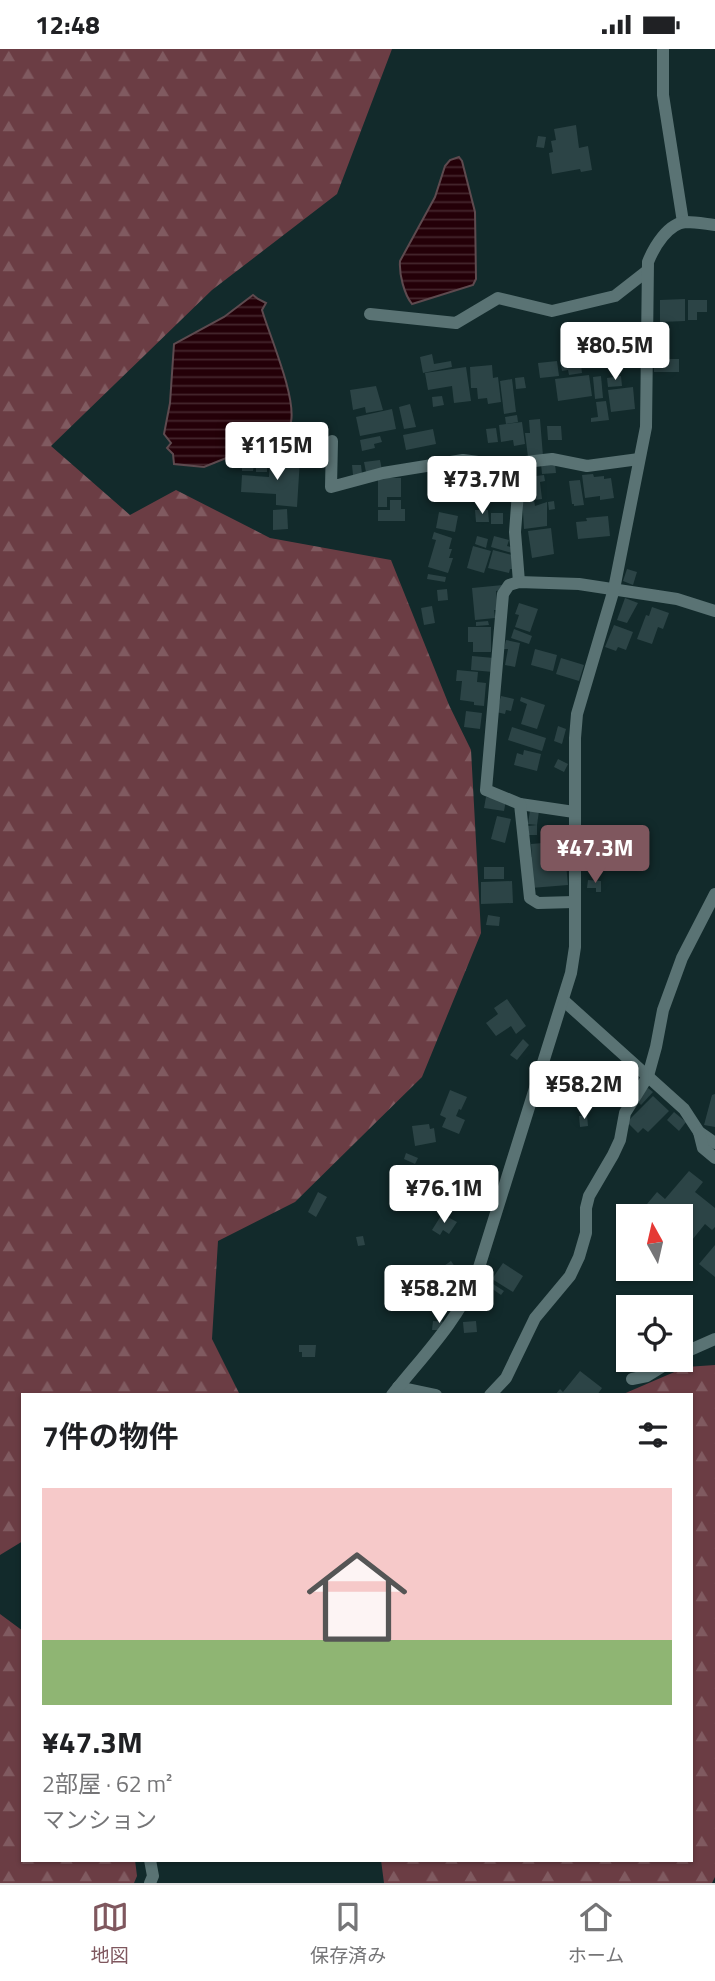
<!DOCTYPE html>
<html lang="ja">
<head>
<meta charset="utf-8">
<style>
  :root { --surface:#fff; --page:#f2f2f2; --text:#202124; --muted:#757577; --line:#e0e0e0; --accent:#7f575e }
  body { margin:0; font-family:"Titillium Web","Noto Sans JP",sans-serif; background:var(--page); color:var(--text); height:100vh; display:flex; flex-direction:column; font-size:26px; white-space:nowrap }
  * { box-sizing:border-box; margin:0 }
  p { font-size:23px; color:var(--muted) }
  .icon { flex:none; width:38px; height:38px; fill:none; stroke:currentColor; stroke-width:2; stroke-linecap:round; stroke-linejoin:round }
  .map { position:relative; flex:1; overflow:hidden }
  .drawer { position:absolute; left:21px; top:1344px; width:672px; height:469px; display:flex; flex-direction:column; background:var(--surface); border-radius:0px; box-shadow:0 2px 5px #0004 }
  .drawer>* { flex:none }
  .needle { width:46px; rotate:352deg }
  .tools { position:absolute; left:616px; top:1155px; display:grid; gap:14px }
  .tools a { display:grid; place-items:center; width:77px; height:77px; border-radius:0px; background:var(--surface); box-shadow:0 2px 5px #0004; font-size:35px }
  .price { position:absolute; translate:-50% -60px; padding:0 16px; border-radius:7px; background:#fff; color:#222; font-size:23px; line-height:46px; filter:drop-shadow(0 2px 4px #0008) }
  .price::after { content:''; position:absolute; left:50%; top:42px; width:21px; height:16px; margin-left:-10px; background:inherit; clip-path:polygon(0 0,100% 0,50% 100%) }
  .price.current { background:var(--accent); color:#fff }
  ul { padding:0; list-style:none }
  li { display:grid; align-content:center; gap:14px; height:371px; padding:0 21px }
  li span { display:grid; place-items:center; height:217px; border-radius:0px; color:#555 }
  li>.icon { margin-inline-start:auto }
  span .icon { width:126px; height:126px; fill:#fffc; stroke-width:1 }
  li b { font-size:30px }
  h2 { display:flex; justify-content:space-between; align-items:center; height:84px; padding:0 21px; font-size:30px }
  .status { display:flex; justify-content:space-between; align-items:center; height:49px; padding:0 35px; background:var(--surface); direction:ltr }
  .status svg { height:19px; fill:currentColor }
  .tab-bar { display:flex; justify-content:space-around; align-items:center; height:98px; border-top:2px solid var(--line); background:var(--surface); font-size:19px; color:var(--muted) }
  .tab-bar a { display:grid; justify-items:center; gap:4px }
  .tab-bar .current { color:var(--accent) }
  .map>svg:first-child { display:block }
  .forest { fill:url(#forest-firs) }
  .water { fill:url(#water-rules); stroke:#5e4a4f; stroke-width:2 }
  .building { fill:#2c4446 }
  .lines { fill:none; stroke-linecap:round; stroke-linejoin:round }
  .street { stroke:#5a7374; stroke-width:12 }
</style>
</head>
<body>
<div class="status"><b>12:48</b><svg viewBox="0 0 49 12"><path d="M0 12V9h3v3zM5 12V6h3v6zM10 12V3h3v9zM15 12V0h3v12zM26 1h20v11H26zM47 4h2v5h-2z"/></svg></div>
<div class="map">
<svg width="715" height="1834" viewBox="0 0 715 1834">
  <defs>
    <pattern id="forest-firs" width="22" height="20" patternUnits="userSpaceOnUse" patternTransform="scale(1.75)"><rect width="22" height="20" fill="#6b3d44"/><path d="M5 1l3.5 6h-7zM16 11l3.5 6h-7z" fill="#805a60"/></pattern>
    <pattern id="water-rules" width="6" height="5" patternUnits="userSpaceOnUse" patternTransform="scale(1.75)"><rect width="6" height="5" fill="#240008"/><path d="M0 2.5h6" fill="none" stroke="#44262d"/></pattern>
  </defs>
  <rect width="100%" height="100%" fill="#122a2b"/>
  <g class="forest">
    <polygon points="0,0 392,0 337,145 212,241 51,397 130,466 176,441 270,489 391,511 449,656 471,701 481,884 422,1028 295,1153 218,1192 212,1290 240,1346 23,1346 23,1492 0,1506"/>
    <polygon points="715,1316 715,1828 712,1834 384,1834 381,1811 691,1811 691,1346 621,1346 686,1318"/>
    <polygon points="0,1565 23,1582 23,1811 135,1811 137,1827 134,1834 0,1834"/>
  </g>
  <g class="water">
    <path d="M459 108 462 112 475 163 476 230 473 236 412 255C404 245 399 225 400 212L435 148 445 117 450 111Z"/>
    <path d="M253 246 258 250 266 254 262 261C270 288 296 347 291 373L251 399 204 418 174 415 173 405 167 399 171 394 164 385 170 354 174 295 224 268Z"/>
  </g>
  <g class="building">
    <polygon points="576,76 579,99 588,97 592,121 581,123 580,120 552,125 549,104 553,103 551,92 556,91 554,80"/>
    <polygon points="538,87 546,88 544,99 536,98"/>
    <polygon points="685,250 685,272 660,273 660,251"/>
    <polygon points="688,251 707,251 707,263 697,263 697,271 688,271"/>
    <polygon points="432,305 434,315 451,312 452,318 423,324 420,308"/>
    <polygon points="580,308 582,324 569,326 568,321 562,322 560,311"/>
    <rect x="654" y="310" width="25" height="13"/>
    <polygon points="557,312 559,327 540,329 538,314"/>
    <polygon points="492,316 493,329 498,328 501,353 488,355 487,349 478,350 477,339 471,339 470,318"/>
    <polygon points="466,318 471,352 454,354 452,337 428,341 425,324"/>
    <polygon points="589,326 592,347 558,352 555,330"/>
    <polygon points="601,327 603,349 595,350 593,328"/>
    <polygon points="621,327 622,337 608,338 607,329"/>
    <polygon points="524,328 526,339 516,340 515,329"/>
    <polygon points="512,330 516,363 504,365 500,332"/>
    <polygon points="376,337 383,361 366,364 365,358 353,361 350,341"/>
    <polygon points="633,338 635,360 611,363 608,341"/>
    <polygon points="442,347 444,356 433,358 432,348"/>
    <polygon points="606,352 609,371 591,373 591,369 598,368 596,353"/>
    <polygon points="410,355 416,378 404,380 399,358"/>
    <polygon points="392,360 396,380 360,387 356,368"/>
    <polygon points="517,366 518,373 506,375 505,368"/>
    <polygon points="540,370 543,407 528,408 525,384 530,384 529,371"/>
    <polygon points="522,373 525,395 514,397 513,391 501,393 499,376"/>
    <polygon points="547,377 561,377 562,391 548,391"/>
    <polygon points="313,378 314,387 303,389 305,379"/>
    <polygon points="496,379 498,393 488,394 486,380"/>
    <polygon points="433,380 436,395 406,401 403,386"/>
    <polygon points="380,387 382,393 374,395 375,399 362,402 360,391"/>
    <polygon points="315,400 315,410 302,411 302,407 289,407 289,401"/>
    <polygon points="270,408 300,410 297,458 276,456 276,445 241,443 242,426 269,428"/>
    <rect x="256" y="411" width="11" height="12"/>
    <polygon points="380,411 382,421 366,423 364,413"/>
    <polygon points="242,415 254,415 253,422 242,422"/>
    <polygon points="541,415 555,415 556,424 542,425"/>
    <polygon points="352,416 361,416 362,425 353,426"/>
    <polygon points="451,417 452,429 435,431 434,419"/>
    <polygon points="505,418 505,435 486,436 486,419"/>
    <polygon points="506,418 515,418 516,430 507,430"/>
    <polygon points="593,425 594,428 604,427 604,430 611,429 614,449 600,451 600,447 585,449 582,426"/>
    <polygon points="544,426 545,432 540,433 542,450 534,451 535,457 547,453 547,477 524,480 521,429"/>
    <polygon points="378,429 401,429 401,448 387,448 387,458 378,458"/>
    <polygon points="457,431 458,452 440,452 440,448 437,448 436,432"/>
    <polygon points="580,431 584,456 574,457 574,455 572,455 569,432"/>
    <polygon points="390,451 401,451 401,460 405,460 405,472 378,472 378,461 390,461"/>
    <polygon points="554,452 555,460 549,461 548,453"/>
    <polygon points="287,460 288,480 273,481 273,461"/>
    <polygon points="475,461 488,461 489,473 476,473"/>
    <polygon points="439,463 458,467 455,483 436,479"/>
    <rect x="491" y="464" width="12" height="11"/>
    <polygon points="608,467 610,487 578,490 576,473 587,472 586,469"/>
    <polygon points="551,479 554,505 532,509 528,482"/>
    <polygon points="434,483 452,489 449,500 452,500 449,509 453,509 448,524 428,518 436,491 432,490"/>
    <polygon points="477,487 488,490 486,499 475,495"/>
    <polygon points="494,487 509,491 507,497 514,499 512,504 491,498"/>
    <polygon points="473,497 491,502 484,524 467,519"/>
    <polygon points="493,501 512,506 513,520 510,520 509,524 488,519"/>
    <polygon points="627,520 637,523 633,536 623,532"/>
    <polygon points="428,525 446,528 445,533 427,530"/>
    <polygon points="503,536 503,541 496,542 498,561 494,561 495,569 475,571 472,539"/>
    <polygon points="447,540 448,551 438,552 437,541"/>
    <polygon points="625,549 638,554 627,574 617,571"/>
    <polygon points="519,554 538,560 530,583 515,578 519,566 515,565"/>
    <polygon points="432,557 435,574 424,576 421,559"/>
    <polygon points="652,558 669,564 663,580 658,578 652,595 637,590 646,566 649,567"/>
    <polygon points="488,572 489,576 476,577 476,573"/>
    <polygon points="614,576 633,583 626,601 618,598 616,602 605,598"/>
    <polygon points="468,578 491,578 491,603 473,603 473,593 468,593"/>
    <polygon points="514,580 532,587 529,595 511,589"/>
    <polygon points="506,591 520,594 515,618 505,616 508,600 504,600"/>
    <polygon points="535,600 557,606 553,622 531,616"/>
    <polygon points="472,607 494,609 493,623 471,621"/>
    <polygon points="561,609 584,616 579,632 556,625"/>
    <polygon points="457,621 478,623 477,633 486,634 484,657 474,656 474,653 460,651 462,632 456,632"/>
    <polygon points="501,647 514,650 511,662 506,661 505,665 496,663"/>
    <polygon points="521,648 545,656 537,680 521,675 527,655 520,652"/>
    <polygon points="466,662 482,664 480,680 464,678"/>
    <polygon points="558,677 566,680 562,695 554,692"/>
    <polygon points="512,678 546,689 542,702 508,691"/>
    <polygon points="524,701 541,705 537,722 514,716 517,704 523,706"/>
    <polygon points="558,710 568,715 564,723 554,718"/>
    <polygon points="486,748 506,751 504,762 484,759"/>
    <polygon points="530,761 539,762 537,776 528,775"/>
    <polygon points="497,767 511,770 505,794 491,790"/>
    <polygon points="537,776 537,786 529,786 528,777"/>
    <polygon points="554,793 556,815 566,815 568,836 531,839 528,809 532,808 531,795"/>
    <rect x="484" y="818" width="20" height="12"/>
    <polygon points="588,831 601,832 601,843 596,843 596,839 587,839"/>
    <polygon points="512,832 513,854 481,855 481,833"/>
    <polygon points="488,866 500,868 499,877 486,876"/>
    <polygon points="507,950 526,977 516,985 511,977 496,987 486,974 498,965 494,959"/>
    <polygon points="523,990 529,996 517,1011 510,1006"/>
    <polygon points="548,1035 562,1039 558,1052 544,1048"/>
    <polygon points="648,1039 653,1043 641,1056 636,1051"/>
    <polygon points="567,1040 577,1043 572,1056 562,1053"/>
    <polygon points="450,1041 467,1048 461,1061 459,1060 456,1067 465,1071 459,1085 442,1078 446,1069 440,1066"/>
    <polygon points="715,1045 715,1078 704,1076 712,1046"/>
    <polygon points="653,1047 669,1062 648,1083 643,1079 638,1084 627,1073"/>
    <polygon points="674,1063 686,1073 679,1082 667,1071"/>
    <polygon points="587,1066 588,1077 580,1078 579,1067"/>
    <polygon points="429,1075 430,1080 434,1079 436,1093 415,1097 412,1077"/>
    <polygon points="406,1104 418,1109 415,1115 404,1110"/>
    <polygon points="689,1122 703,1133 695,1143 715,1159 715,1178 712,1181 705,1175 688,1196 681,1191 681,1167 652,1167 651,1166 655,1161 647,1155 657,1143 665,1150"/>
    <polygon points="456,1139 465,1141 463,1151 454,1150"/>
    <polygon points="318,1143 327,1148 316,1168 308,1163"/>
    <polygon points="442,1165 457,1173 449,1185 443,1181 440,1186 432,1181"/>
    <polygon points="363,1187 365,1196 358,1197 356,1188"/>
    <polygon points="715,1196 715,1228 699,1215"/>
    <polygon points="451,1212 464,1231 457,1236 454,1230 430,1246 428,1243 421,1247 416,1240 423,1236 421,1233"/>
    <polygon points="503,1214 523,1227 513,1243 492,1230"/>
    <polygon points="490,1233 504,1242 501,1246 488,1237"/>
    <polygon points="433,1272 448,1273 442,1281 432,1281"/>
    <polygon points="476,1272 477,1283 464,1284 463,1273"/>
    <polygon points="299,1296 316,1296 315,1308 302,1308 302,1303 299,1303"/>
    <polygon points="580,1322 602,1339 597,1346 555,1346 560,1340 563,1343"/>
  </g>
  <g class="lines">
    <g class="street">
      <polyline points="663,0 663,46 683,173"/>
      <polyline points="370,265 456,274 498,249 552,262 615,247 647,222"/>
      <polyline points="332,392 331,438 383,424 463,411 493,415 517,414 519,430 515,483 519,533"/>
      <polyline points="517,414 552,410 587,417 639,410"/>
      <polyline points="520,755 574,763"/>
      <polyline points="574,853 538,854 530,849 520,755 486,741 503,545 509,536 519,533 579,535 677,550 715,562"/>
      <polyline points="563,951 684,1060 699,1083 715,1094"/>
      <polyline points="699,1083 703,1099 715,1109"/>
      <polyline points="681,1305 715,1290"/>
      <polyline points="632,1330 647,1327 673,1311"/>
      <polyline points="398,1338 436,1346"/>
      <path d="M392 1346C422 1308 457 1273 476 1228L571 924 575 898V689L577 665 614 540 646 378 648 213C654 198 668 174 686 173 696 173 706 175 715 176"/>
      <polyline points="490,1346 506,1329 535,1269 570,1227 579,1208 586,1184 586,1159 589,1147 613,1106 620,1091 625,1064 648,1027 656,998 663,961 682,909 715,845"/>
      <polyline points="150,1834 153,1827 150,1811"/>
    </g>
  </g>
</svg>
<div class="tools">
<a><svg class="needle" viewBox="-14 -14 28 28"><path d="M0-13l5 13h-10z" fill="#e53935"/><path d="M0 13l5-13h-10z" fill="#757577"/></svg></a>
<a><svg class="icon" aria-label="locate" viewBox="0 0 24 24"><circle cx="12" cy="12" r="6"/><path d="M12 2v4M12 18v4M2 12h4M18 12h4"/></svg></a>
</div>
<b class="price" style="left:615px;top:333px">¥80.5M</b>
<b class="price" style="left:277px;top:433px">¥115M</b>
<b class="price" style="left:482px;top:467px">¥73.7M</b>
<b class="price current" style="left:595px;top:836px">¥47.3M</b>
<b class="price" style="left:584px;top:1072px">¥58.2M</b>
<b class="price" style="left:444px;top:1176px">¥76.1M</b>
<b class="price" style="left:439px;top:1276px">¥58.2M</b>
<section class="drawer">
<h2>7件の物件<svg class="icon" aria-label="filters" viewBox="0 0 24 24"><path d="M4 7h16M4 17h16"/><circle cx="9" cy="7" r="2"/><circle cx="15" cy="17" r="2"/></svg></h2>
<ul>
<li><span style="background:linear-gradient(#f6c9c9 70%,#8fb573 0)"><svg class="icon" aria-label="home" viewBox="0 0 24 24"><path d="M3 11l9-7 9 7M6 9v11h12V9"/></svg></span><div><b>¥47.3M</b><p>2部屋 · 62 m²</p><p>マンション</p></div></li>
</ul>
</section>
</div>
<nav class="tab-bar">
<a class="current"><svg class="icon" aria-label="map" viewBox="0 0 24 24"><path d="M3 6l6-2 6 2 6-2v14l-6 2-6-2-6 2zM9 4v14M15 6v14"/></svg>地図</a>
<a><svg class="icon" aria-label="saved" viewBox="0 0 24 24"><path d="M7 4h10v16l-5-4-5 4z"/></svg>保存済み</a>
<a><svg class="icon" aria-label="home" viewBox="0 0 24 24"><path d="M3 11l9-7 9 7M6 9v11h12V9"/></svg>ホーム</a>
</nav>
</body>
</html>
